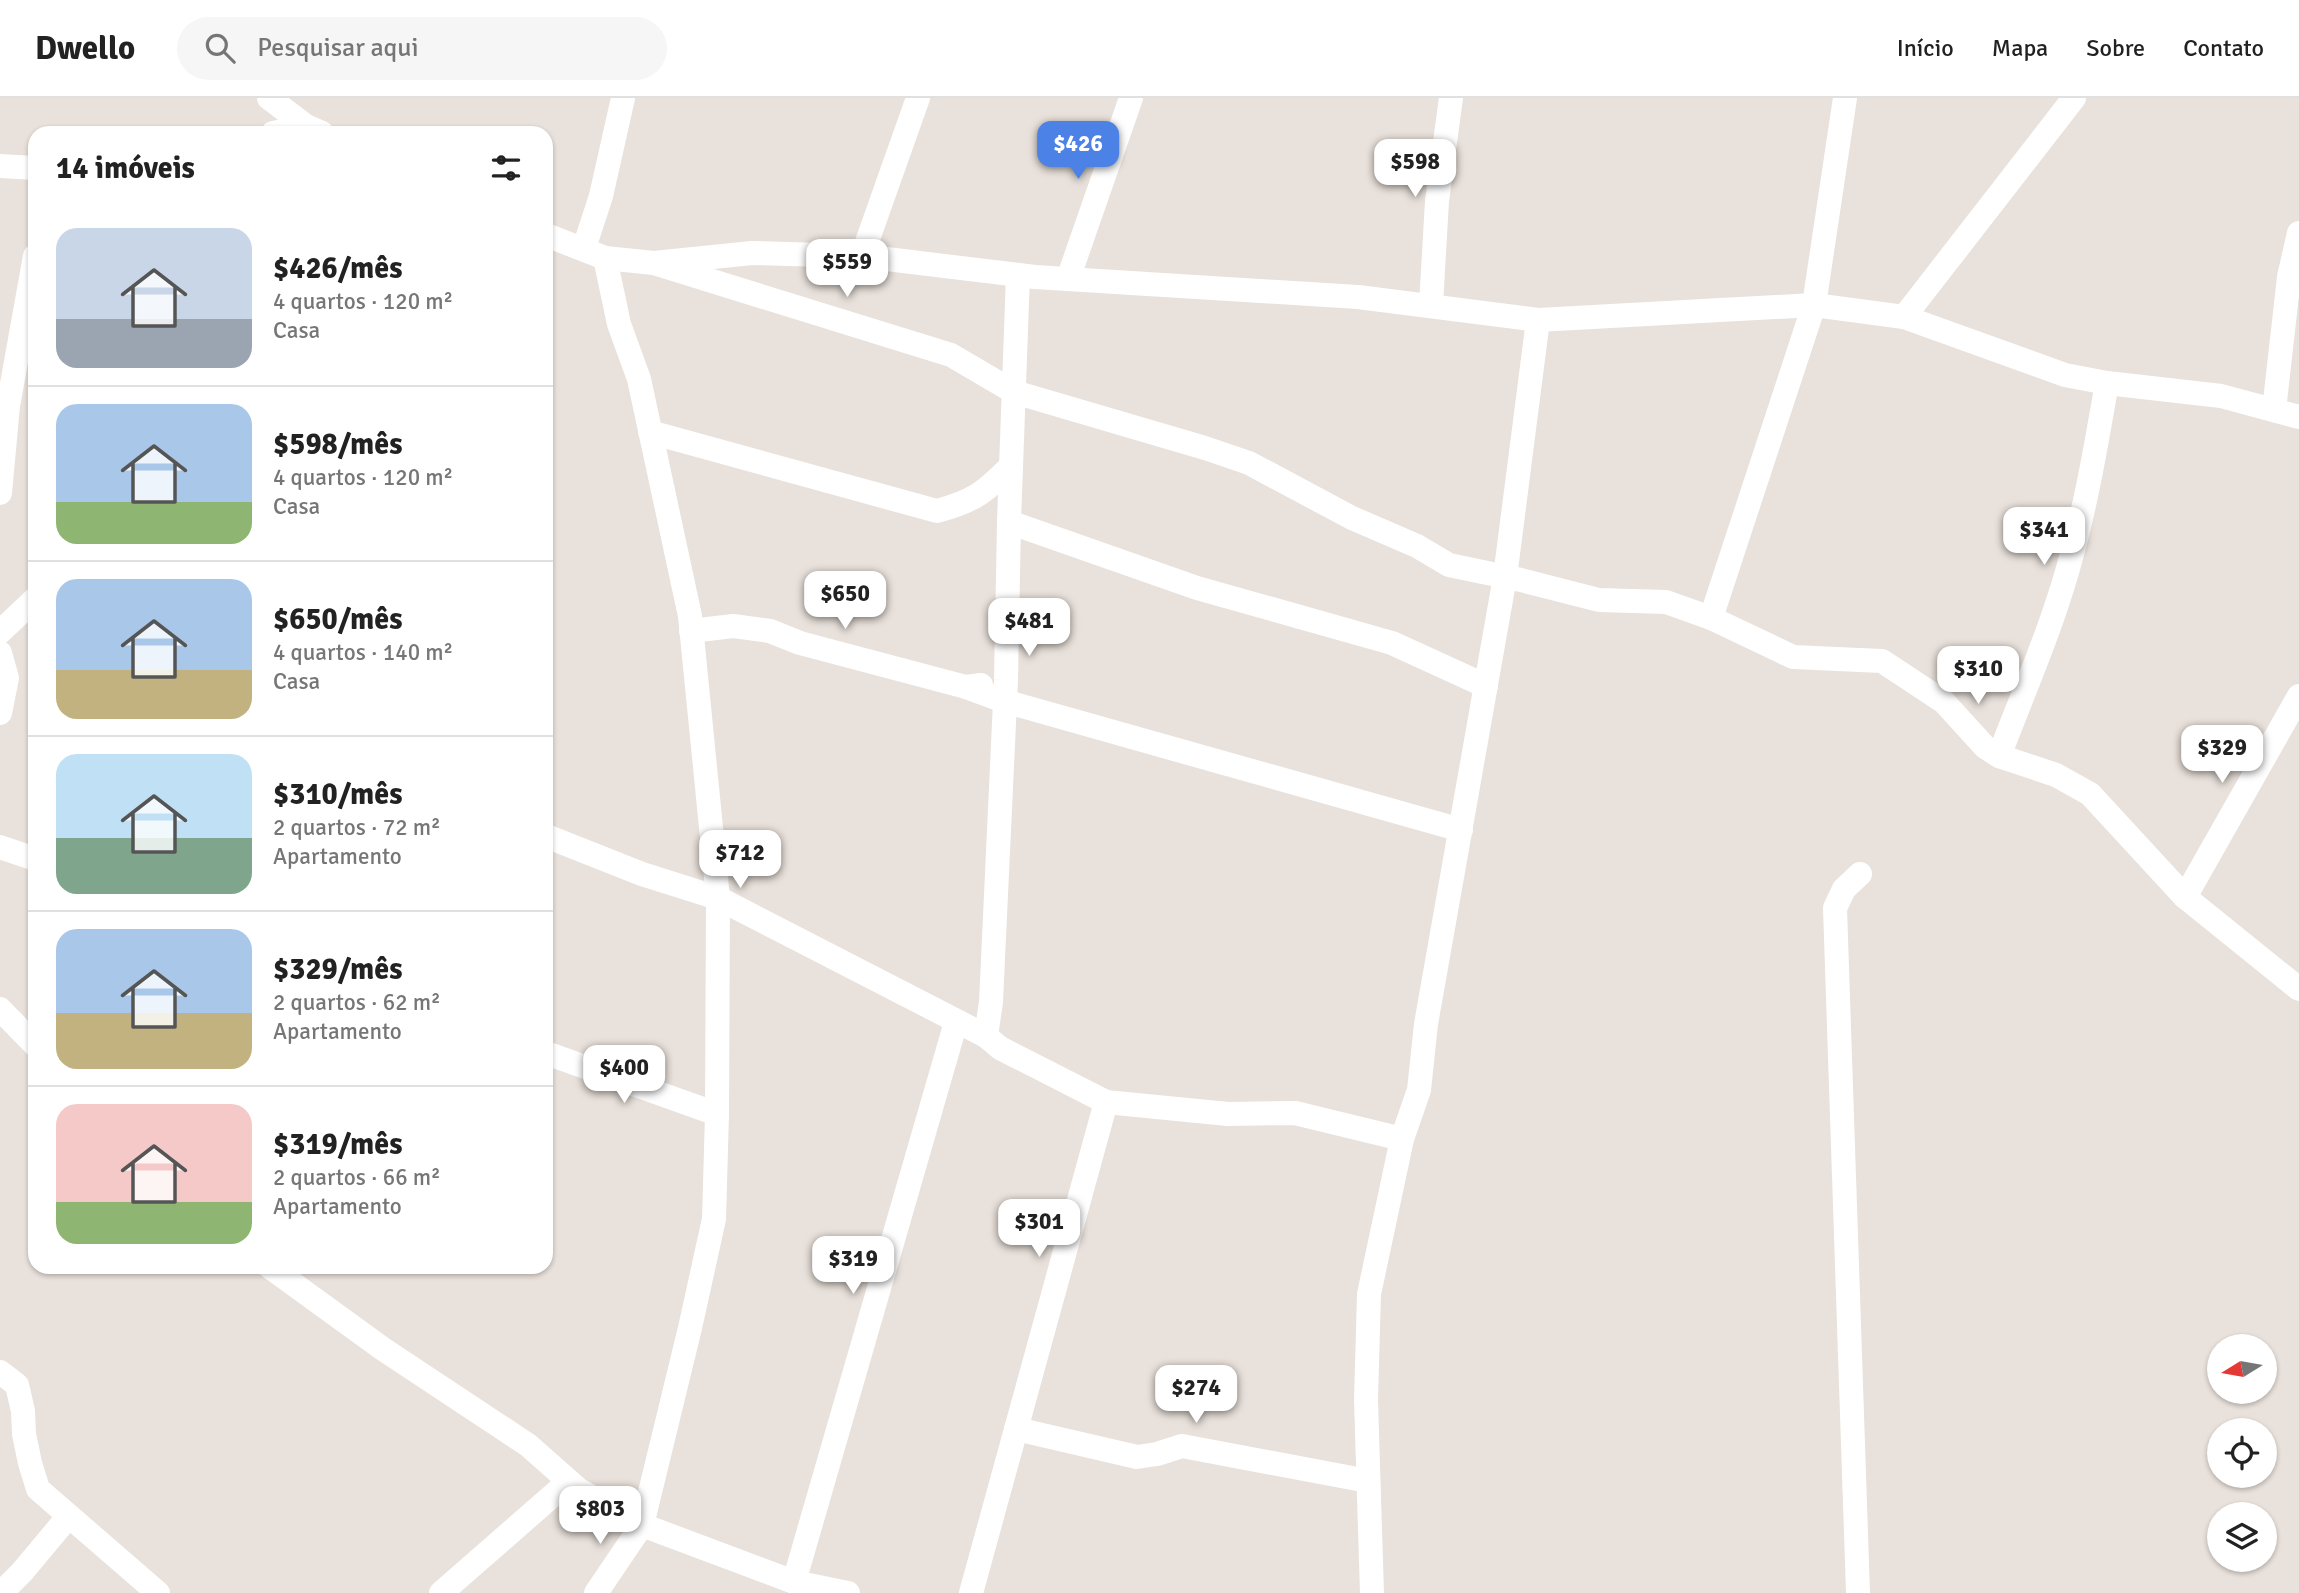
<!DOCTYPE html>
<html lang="pt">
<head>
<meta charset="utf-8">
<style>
  :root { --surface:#fff; --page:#f6f6f6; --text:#222; --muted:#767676; --line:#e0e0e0; --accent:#4c81e5 }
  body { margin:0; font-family:Signika,sans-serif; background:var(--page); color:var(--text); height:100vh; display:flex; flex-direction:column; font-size:26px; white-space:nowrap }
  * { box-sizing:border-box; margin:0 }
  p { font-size:23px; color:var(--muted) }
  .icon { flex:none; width:38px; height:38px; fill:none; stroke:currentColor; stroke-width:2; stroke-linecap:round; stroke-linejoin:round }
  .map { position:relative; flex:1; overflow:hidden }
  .sheet { position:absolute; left:28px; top:28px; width:525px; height:1148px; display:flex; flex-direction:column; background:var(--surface); border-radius:21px; box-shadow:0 2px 5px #0004 }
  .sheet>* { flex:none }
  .needle { width:46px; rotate:259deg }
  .fabs { position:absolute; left:2207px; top:1236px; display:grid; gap:14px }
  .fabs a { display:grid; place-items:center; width:70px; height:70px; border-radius:50%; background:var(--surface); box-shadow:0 2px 5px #0004; font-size:35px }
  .price { position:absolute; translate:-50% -60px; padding:0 16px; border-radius:14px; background:#fff; color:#222; font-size:23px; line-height:46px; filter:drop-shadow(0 2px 4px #0008) }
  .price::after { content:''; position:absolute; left:50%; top:42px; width:21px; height:16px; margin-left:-10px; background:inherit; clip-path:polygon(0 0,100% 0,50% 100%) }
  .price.current { background:var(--accent); color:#fff }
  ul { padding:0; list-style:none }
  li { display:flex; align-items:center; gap:21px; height:175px; padding:0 28px }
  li+li { border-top:2px solid var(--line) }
  li span { display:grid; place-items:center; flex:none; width:196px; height:140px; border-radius:21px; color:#555 }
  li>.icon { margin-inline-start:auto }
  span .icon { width:84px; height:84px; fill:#fffc; stroke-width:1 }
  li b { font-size:30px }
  h2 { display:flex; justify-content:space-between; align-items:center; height:84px; padding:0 28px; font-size:30px }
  header { display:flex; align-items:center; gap:42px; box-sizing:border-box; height:98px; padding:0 35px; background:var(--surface); border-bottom:2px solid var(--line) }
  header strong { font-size:33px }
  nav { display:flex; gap:38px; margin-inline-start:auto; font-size:24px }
  .search { width:490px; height:63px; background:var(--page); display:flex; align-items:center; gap:18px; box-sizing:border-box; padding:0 24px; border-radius:38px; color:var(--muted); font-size:26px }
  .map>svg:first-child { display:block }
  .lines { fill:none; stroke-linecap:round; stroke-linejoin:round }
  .minor { stroke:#fff; stroke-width:24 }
</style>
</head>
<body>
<header>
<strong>Dwello</strong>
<div class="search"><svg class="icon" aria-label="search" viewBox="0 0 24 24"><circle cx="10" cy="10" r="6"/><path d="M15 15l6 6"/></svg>Pesquisar aqui</div>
<nav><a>Início</a><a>Mapa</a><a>Sobre</a><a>Contato</a></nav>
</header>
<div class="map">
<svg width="2299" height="1495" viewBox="0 0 2299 1495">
  <rect width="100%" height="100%" fill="#e9e1db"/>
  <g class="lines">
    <g class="minor">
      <polyline points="269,0 306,28 322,35"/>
      <polyline points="273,35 306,28"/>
      <polyline points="0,68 35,70"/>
      <polyline points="546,137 605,160 654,165 752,155 862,158 1035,179 1358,199 1538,222 1814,207 1904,219 2065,277 2107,285 2221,298 2299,319"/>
      <polyline points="584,150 601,98 623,0"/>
      <polyline points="862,158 918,0"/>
      <polyline points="654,165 951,257 1014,294 1205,350 1249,365 1352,420 1417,448 1449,467 1521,482 1599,502 1666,504 1711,520 1793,559 1882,563 1944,604 1985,649 1999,658 2056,677 2090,696 2185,799 2299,891"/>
      <polyline points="1068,181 1131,0"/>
      <polyline points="1431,207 1437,103 1451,0"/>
      <polyline points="1904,219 2074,0"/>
      <polyline points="2274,312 2289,179 2299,135"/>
      <path d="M650 334 937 413C974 403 984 395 1011 368"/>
      <polyline points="0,395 8,308 35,158"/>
      <polyline points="1009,424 1197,490 1392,545 1486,588"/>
      <polyline points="1711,520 1814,207 1845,0"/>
      <polyline points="691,533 733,528 770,533 800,545 966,589 981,587"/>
      <polyline points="0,534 35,501"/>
      <polyline points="0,555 7,580 0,615"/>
      <polyline points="966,589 1004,603 1461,732"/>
      <path d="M1999 658C2025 590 2055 523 2073 452 2088 397 2097 341 2107 285"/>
      <polyline points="546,738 642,776 718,800 986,938 1000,950 1106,1004 1228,1016 1295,1015 1402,1041"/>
      <polyline points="0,749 35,761"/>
      <polyline points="2185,799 2299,598"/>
      <polyline points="0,911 35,947"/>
      <polyline points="986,938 991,904 1006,582 1009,424 1018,177"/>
      <polyline points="546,955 717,1016"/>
      <polyline points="270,1169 383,1251 528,1347 579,1392 642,1427 794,1484 848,1495"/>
      <polyline points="0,1274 17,1287 23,1313 24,1336 30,1365 38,1391 158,1495"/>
      <polyline points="1016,1331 1137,1359 1157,1356 1182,1348 1368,1383"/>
      <polyline points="794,1484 956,924"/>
      <polyline points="1,1495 22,1474 68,1419"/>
      <polyline points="441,1495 568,1384"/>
      <polyline points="596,1495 642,1427 690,1230 714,1121 717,1016 718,800 690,518 639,281 619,226 605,160"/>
      <polyline points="971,1495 1106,1004"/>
      <polyline points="1372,1495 1366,1302 1369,1196 1402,1041 1419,992 1426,926 1505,479 1538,222"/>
      <polyline points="1858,1495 1835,810 1844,791 1860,776"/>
    </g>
  </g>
</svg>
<div class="fabs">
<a><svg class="needle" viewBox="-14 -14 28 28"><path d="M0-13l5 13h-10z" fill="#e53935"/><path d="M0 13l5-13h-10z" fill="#767676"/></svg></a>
<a><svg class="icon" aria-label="locate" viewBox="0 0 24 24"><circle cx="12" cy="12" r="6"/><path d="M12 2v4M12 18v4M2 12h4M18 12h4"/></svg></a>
<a><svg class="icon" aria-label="layers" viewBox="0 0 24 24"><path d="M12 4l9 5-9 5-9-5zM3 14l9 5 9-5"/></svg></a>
</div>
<b class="price current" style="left:1078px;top:83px">$426</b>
<b class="price" style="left:1415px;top:101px">$598</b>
<b class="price" style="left:847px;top:201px">$559</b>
<b class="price" style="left:2044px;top:469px">$341</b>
<b class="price" style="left:845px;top:533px">$650</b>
<b class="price" style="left:1029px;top:560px">$481</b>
<b class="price" style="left:1978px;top:608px">$310</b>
<b class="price" style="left:2222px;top:687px">$329</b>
<b class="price" style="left:740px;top:792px">$712</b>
<b class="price" style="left:624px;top:1007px">$400</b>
<b class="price" style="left:1039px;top:1161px">$301</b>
<b class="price" style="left:853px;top:1198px">$319</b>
<b class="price" style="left:1196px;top:1327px">$274</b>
<b class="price" style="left:600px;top:1448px">$803</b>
<section class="sheet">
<h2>14 imóveis<svg class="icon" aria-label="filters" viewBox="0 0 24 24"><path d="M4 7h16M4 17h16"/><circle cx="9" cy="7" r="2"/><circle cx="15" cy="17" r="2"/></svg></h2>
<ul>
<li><span style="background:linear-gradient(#c9d6e8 65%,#9aa5b1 0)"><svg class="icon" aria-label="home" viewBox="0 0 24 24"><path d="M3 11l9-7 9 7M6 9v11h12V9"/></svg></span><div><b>$426/mês</b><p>4 quartos · 120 m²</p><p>Casa</p></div></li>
<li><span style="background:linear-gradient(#a9c7e8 70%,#8fb573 0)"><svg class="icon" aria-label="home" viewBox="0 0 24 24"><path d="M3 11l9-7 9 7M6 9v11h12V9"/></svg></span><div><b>$598/mês</b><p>4 quartos · 120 m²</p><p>Casa</p></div></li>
<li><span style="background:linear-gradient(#a9c7e8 65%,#c2b280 0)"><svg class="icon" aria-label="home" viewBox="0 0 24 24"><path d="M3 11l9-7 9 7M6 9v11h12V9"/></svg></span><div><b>$650/mês</b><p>4 quartos · 140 m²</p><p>Casa</p></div></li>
<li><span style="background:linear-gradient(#bfe0f5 60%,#7fa58c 0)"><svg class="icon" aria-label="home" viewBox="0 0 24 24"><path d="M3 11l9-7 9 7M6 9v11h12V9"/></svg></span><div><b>$310/mês</b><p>2 quartos · 72 m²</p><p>Apartamento</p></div></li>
<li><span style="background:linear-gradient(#a9c7e8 60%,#c2b280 0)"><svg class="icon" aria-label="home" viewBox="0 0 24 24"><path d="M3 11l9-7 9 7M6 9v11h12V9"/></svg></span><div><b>$329/mês</b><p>2 quartos · 62 m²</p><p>Apartamento</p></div></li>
<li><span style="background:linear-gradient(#f6c9c9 70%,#8fb573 0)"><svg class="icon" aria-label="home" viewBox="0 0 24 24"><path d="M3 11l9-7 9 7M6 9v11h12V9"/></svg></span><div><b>$319/mês</b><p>2 quartos · 66 m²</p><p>Apartamento</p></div></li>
</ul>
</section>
</div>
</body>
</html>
